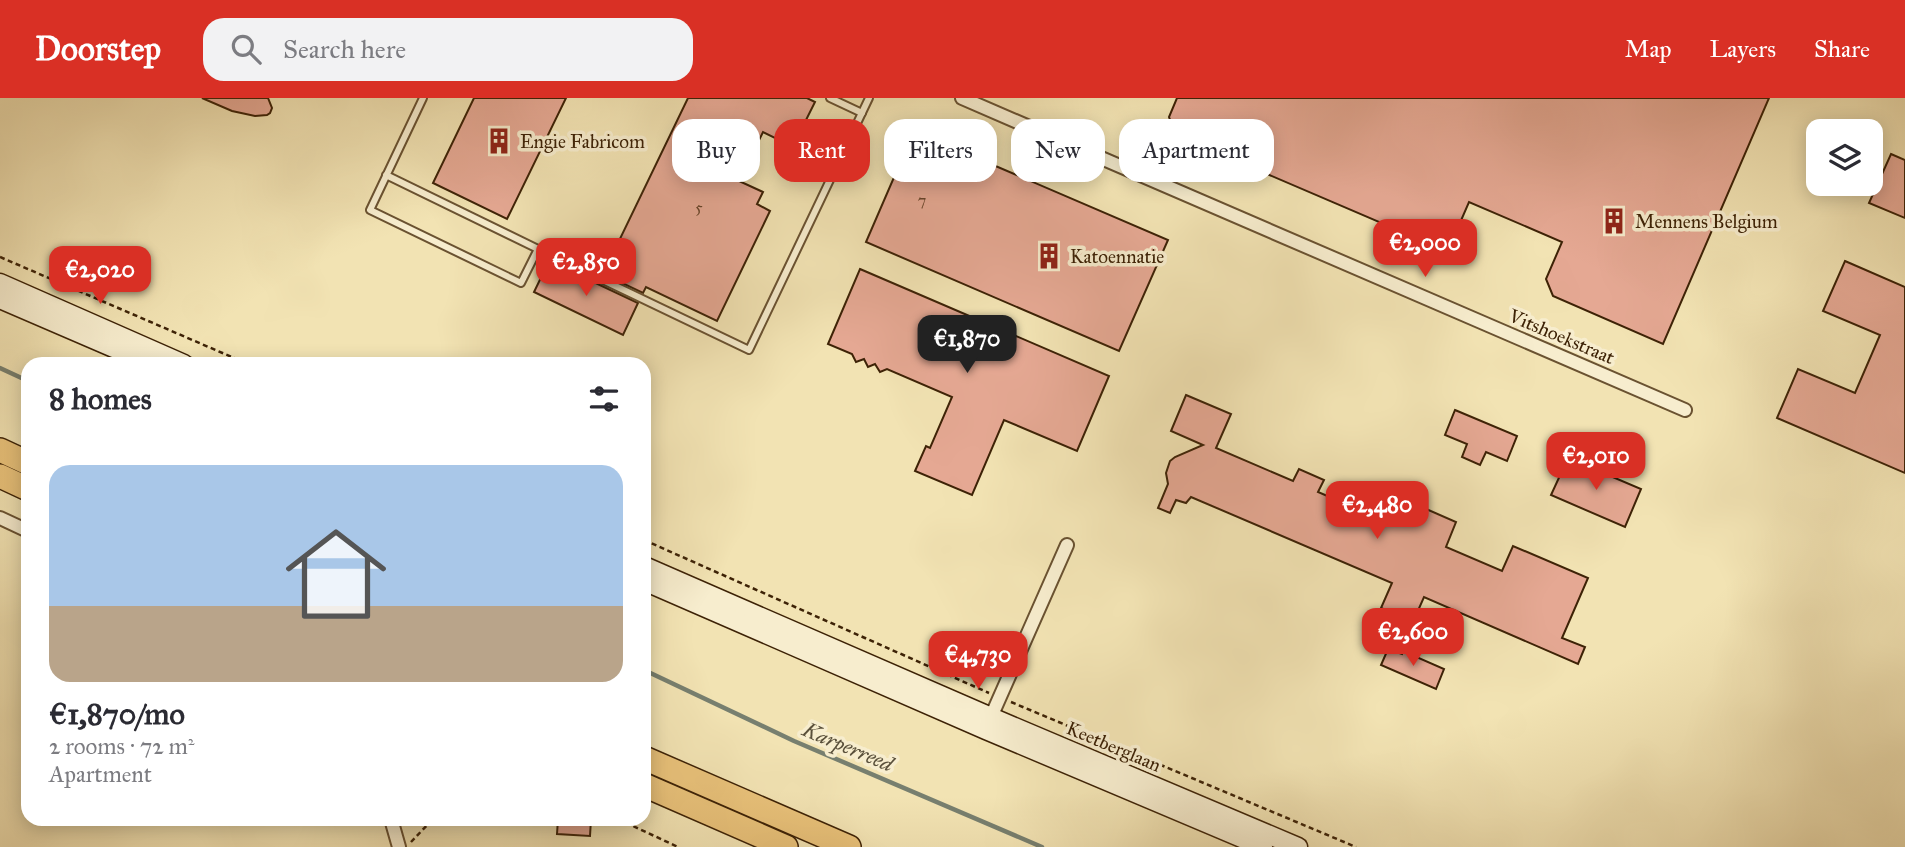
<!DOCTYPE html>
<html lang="en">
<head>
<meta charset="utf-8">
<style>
  :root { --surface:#fff; --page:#f2f2f3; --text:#2b2b33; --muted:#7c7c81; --line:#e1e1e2; --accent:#d93025 }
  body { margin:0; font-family:"IM FELL Great Primer",serif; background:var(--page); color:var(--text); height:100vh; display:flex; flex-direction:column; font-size:26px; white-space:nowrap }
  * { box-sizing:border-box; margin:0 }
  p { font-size:23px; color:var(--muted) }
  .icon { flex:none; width:38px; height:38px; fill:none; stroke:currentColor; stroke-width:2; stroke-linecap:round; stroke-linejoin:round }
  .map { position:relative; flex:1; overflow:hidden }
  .panel { position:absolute; left:21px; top:259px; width:630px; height:469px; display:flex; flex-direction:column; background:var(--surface); border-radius:21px; box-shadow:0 4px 18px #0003 }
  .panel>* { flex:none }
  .guide { position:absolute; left:672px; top:21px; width:665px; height:63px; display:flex; gap:14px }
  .buttons { position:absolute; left:1806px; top:21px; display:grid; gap:14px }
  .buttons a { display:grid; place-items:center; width:77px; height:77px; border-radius:14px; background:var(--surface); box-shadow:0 4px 18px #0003; font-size:35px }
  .price { position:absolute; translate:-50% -60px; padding:0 16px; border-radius:14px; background:var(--accent); color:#fff; font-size:23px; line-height:46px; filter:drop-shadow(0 2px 4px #0008) }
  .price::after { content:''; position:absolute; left:50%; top:42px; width:21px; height:16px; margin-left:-10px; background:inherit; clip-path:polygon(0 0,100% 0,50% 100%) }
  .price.current { background:#222; color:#fff }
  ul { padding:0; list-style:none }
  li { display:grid; align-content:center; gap:14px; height:371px; padding:0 28px }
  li+li { border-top:2px solid var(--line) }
  li span { display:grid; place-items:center; height:217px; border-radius:21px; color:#555 }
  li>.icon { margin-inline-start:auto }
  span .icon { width:126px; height:126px; fill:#fffc; stroke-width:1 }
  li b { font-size:30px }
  h2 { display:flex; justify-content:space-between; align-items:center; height:84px; padding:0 28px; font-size:30px }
  .chip { padding:0 24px; border-radius:21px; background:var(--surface); box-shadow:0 4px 18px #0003; font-size:24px; line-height:63px }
  .chip.current { background:var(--accent); color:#fff }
  header { display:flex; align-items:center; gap:42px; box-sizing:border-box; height:98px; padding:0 35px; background:var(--accent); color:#fff }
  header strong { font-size:33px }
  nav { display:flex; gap:38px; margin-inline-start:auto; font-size:24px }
  .search { width:490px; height:63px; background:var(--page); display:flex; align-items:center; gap:18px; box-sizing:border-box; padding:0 24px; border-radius:21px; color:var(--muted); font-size:26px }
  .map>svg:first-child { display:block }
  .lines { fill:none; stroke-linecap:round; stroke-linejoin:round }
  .stream { stroke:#777f6f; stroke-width:4.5 }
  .building { fill:#e5a893; stroke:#3d2206; stroke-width:2 }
  .lane-casing { stroke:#6a5231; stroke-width:10 }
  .street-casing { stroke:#6a5231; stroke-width:16 }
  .secondary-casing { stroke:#3d2206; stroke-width:21 }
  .highway-casing { stroke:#3d2206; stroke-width:26 }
  .path { stroke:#3d2206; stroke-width:2.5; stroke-dasharray:5 3.5; stroke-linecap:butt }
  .lane { stroke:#f7edce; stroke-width:6 }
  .street { stroke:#f7edce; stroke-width:12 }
  .secondary { stroke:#f7edce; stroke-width:18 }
  .highway { stroke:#e9c27a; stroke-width:23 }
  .labels { text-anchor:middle; stroke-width:7; stroke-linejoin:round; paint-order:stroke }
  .number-label { font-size:16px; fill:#674429 }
  .poi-label { font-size:19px; fill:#3d2206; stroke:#f7edce; text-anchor:start }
  .street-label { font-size:19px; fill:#3d2206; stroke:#f7edce }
  .water-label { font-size:21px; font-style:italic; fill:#5a503b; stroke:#f7edce }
</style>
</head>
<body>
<header>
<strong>Doorstep</strong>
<div class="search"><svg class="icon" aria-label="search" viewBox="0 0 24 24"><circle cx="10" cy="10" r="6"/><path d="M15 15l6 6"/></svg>Search here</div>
<nav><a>Map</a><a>Layers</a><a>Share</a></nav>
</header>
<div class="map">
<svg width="1905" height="749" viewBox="0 0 1905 749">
  <rect width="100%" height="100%" fill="#f2e3b3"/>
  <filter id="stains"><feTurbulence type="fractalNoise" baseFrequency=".00286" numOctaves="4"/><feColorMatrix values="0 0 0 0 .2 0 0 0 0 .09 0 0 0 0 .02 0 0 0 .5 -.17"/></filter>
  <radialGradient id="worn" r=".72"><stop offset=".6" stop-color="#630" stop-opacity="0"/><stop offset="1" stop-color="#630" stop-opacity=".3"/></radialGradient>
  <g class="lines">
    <g class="stream">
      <polyline points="0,270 28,283"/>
      <polyline points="644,572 794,643 1042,749"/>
    </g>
  </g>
  <g class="building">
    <polygon points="202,0 268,0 272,10 270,15 267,17 255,18 232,13"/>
    <polygon points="474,0 566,0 507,121 433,85"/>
    <polygon points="688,0 807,0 815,4 804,26 831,39 820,62 763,34 739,83 763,94 757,106 770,113 717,223 646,189 643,195 603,176"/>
    <polygon points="1177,0 1769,0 1663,246 1553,198 1546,181 1562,144 1469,104 1453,141 1435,148 1176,37 1169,19"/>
    <polygon points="914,33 1168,142 1119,253 866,144"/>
    <polygon points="1891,56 1905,62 1905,120 1869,105"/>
    <polygon points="549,163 638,205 623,237 534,194"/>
    <polygon points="1845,163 1905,189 1905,375 1777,320 1798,271 1855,295 1880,237 1823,213"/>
    <polygon points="860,171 1109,278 1077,353 1004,322 972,397 915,373 926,348 930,350 952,299 887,271 880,274 875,266 868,269 864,261 856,264 852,256 828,246"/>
    <polygon points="1186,297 1231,316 1216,350 1293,383 1299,371 1324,382 1318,394 1367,415 1373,403 1419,423 1424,410 1456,424 1446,449 1502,473 1513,448 1588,480 1562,540 1585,549 1578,566 1424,499 1413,524 1381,510 1392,485 1191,399 1186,405 1176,402 1170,415 1158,410 1168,386 1166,375 1170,363 1175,359 1203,347 1171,333"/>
    <polygon points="1455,312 1517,338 1507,363 1486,354 1480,367 1462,359 1467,346 1445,337"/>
    <polygon points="1568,360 1641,391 1625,429 1551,397"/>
    <polygon points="1388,551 1402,556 1403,553 1444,571 1436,591 1381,567"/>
    <polygon points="558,721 591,721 590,738 557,736"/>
  </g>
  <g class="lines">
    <g class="lane-casing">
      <g id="lane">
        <polyline points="830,0 862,15"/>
        <polyline points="386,77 538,151 521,185 370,112 423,0"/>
        <polyline points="538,151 749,252 869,0"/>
      </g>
    </g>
    <g class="street-casing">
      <g id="street">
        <polyline points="962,0 1685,312"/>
        <polyline points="0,420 28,433"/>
        <polyline points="991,619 1067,447"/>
        <polyline points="391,721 399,749"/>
      </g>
    </g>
    <g class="secondary-casing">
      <g id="secondary">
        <polyline points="0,185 184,266"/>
        <polyline points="0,201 151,266"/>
        <polyline points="644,468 991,619 1298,749"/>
        <polyline points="644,483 986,632 1263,749"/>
      </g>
    </g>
    <g class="highway-casing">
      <g id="highway">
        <polyline points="0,352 28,365"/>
        <polyline points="0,378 28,391"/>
        <polyline points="644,660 849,749"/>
        <polyline points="644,687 786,749"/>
      </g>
    </g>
    <g class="path">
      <polyline points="0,159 248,266"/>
      <polyline points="644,442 989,595"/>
      <polyline points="1011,604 1356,749"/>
      <polyline points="618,721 678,749"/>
      <polyline points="411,744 433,721"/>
    </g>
    <use href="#lane" class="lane"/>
    <use href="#street" class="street"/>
    <use href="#secondary" class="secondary"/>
    <use href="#highway" class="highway"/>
  </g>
  <defs>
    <g id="building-bare" transform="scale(2.1)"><path d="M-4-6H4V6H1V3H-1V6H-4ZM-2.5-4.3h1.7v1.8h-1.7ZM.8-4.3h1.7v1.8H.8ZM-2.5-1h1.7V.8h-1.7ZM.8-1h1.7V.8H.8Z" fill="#8f2418" stroke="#f7edce" stroke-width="2.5" paint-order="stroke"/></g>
  </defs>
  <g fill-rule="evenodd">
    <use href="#building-bare" x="499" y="43"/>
    <use href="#building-bare" x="1614" y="123"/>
    <use href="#building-bare" x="1049" y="158"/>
  </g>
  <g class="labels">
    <g class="number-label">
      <text x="922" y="108">7</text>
      <text x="699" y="115">5</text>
    </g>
    <g class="poi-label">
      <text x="520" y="50">Engie Fabricom</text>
      <text x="1635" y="130">Mennens Belgium</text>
      <text x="1070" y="165">Katoennatie</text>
    </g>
    <g class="street-label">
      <text transform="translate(1562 238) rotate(23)" y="7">Vitshoekstraat</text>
      <text transform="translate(1114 648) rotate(23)" y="7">Keetberglaan</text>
    </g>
    <g class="water-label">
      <text transform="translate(848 649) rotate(23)" y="7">Karperreed</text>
    </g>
  </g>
  <rect width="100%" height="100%" filter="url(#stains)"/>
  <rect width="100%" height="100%" fill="url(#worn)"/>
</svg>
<div class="buttons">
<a><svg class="icon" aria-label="layers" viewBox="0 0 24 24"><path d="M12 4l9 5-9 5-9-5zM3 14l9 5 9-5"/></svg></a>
</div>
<b class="price" style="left:1425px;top:181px">€2,000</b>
<b class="price" style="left:586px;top:200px">€2,850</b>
<b class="price" style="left:100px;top:208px">€2,020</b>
<b class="price current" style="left:967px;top:277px">€1,870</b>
<b class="price" style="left:1596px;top:394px">€2,010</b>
<b class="price" style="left:1377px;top:443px">€2,480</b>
<b class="price" style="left:1413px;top:570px">€2,600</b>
<b class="price" style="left:978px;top:593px">€4,730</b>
<div class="guide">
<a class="chip">Buy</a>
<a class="chip current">Rent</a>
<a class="chip">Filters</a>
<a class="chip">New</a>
<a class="chip">Apartment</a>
</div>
<section class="panel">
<h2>8 homes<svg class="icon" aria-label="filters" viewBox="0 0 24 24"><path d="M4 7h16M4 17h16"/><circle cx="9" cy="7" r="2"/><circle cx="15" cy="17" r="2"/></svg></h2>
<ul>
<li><span style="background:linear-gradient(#a9c7e8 65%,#b9a48a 0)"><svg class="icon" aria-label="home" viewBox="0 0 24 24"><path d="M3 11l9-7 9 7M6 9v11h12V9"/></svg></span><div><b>€1,870/mo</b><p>2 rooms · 72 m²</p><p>Apartment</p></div></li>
</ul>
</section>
</div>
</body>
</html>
